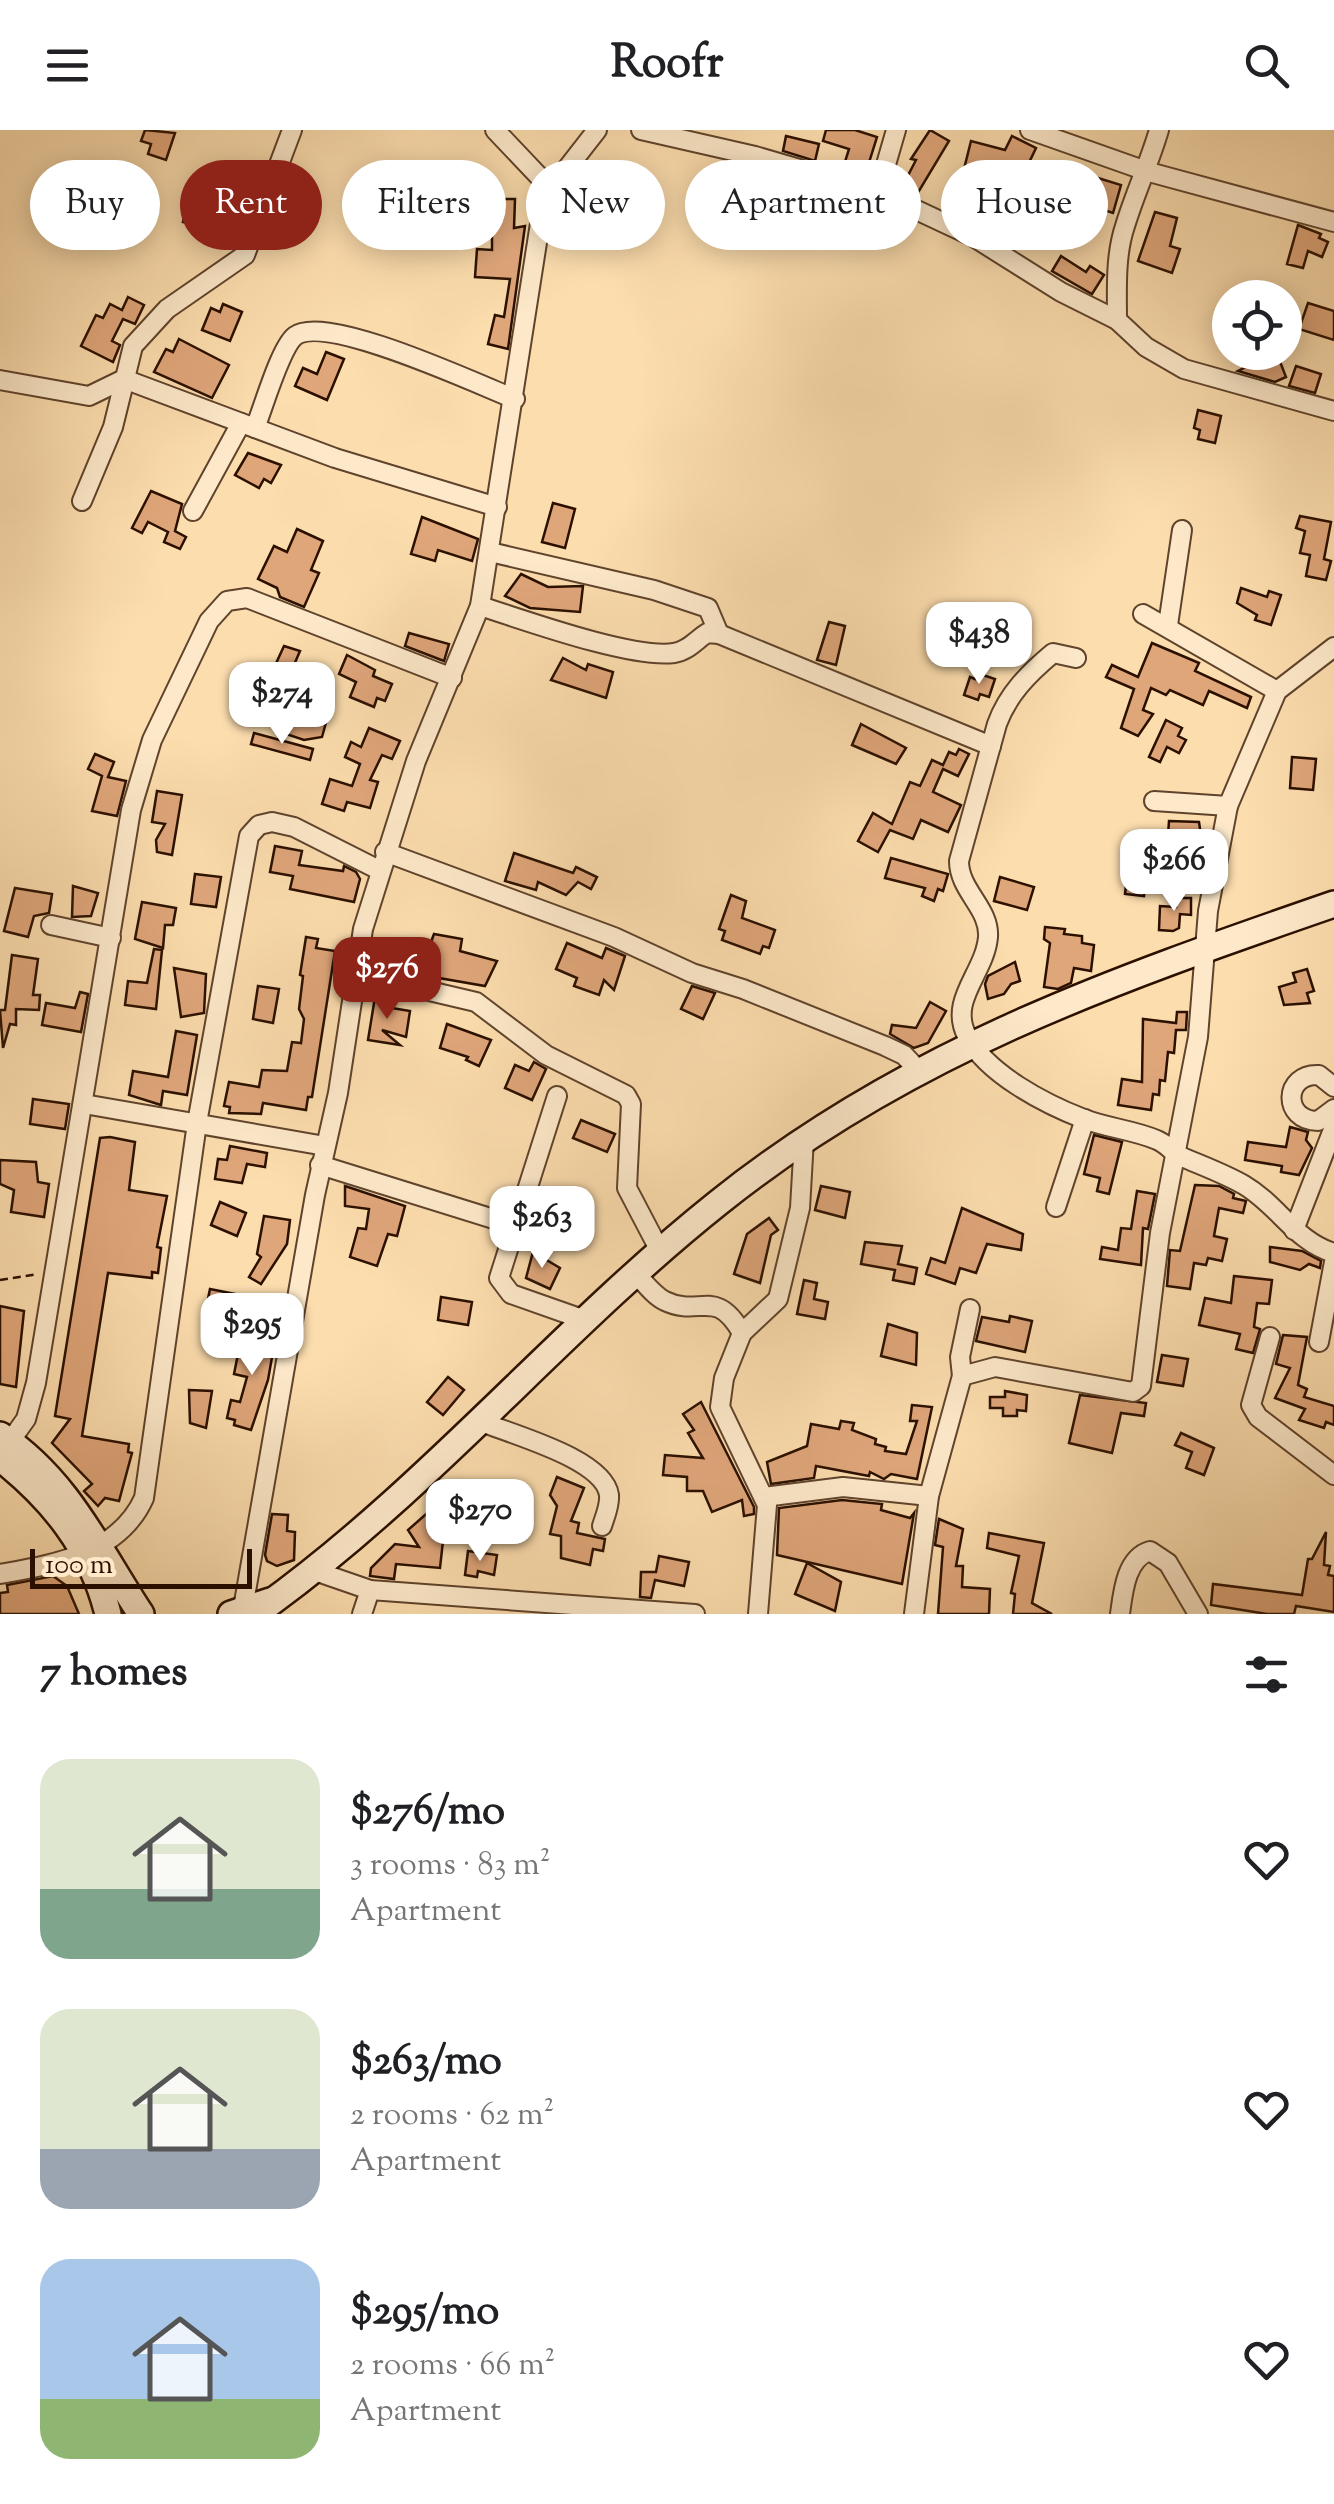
<!DOCTYPE html>
<html lang="en">
<head>
<meta charset="utf-8">
<style>
  :root { --surface:#fff; --page:#f6f6f6; --text:#202124; --muted:#757577; --accent:#8f2418 }
  body { margin:0; font-family:"Sorts Mill Goudy",serif; background:var(--page); color:var(--text); height:100vh; display:flex; flex-direction:column; font-size:38px; white-space:nowrap }
  * { box-sizing:border-box; margin:0 }
  p { font-size:32px; color:var(--muted) }
  .icon { flex:none; width:55px; height:55px; fill:none; stroke:currentColor; stroke-width:2; stroke-linecap:round; stroke-linejoin:round }
  .map { position:relative; height:1484px; overflow:hidden }
  .details { display:flex; flex-direction:column; background:var(--surface); flex:1 }
  .details>* { flex:none }
  .top-card { position:absolute; left:30px; top:30px; width:1275px; height:90px; display:flex; gap:20px }
  .buttons { position:absolute; left:1212px; top:150px; display:grid; gap:20px }
  .buttons a { display:grid; place-items:center; width:90px; height:90px; border-radius:50%; background:var(--surface); box-shadow:0 5px 25px #0003; font-size:50px }
  .scale { position:absolute; left:30px; bottom:25px; width:222px; box-sizing:border-box; padding-left:10px; border:5px solid #2b1000; border-top:0; font-size:28px; line-height:35px; white-space:nowrap; color:#2b1000; -webkit-text-stroke:8px #fde9ca; paint-order:stroke }
  .price { position:absolute; translate:-50% -85px; padding:0 22px; border-radius:20px; background:#fff; color:#222; font-size:32px; line-height:65px; filter:drop-shadow(0 2px 5px #0008) }
  .price::after { content:''; position:absolute; left:50%; top:60px; width:30px; height:22px; margin-left:-15px; background:inherit; clip-path:polygon(0 0,100% 0,50% 100%) }
  .price.on { background:var(--accent); color:#fff }
  ul { padding:0; list-style:none }
  li { display:flex; align-items:center; gap:30px; height:250px; padding:0 40px }
  li span { display:grid; place-items:center; flex:none; width:280px; height:200px; border-radius:30px; color:#555 }
  li>.icon { margin-inline-start:auto }
  span .icon { width:120px; height:120px; fill:#fffc; stroke-width:1 }
  li b { font-size:42px }
  h2 { display:flex; justify-content:space-between; align-items:center; height:120px; padding:0 40px; font-size:42px }
  .tag { padding:0 35px; border-radius:45px; background:var(--surface); box-shadow:0 5px 25px #0003; font-size:35px; line-height:90px }
  .tag.on { background:var(--accent); color:#fff }
  header { display:flex; justify-content:space-between; align-items:center; height:130px; padding:0 40px; background:var(--surface); font-size:45px; font-weight:700 }
  .map>svg:first-child { display:block }
  .building { fill:#dfa67a; stroke:#2b1000; stroke-width:2.5 }
  .lines { fill:none; stroke-linecap:round; stroke-linejoin:round }
  .street-casing { stroke:#5f432c; stroke-width:22 }
  .secondary-casing { stroke:#2b1000; stroke-width:30 }
  .path { stroke:#2b1000; stroke-width:2.5; stroke-dasharray:8 5; stroke-linecap:butt }
  .street { stroke:#fde9ca; stroke-width:18 }
  .secondary { stroke:#fde9ca; stroke-width:25 }
</style>
</head>
<body>
<header><svg class="icon" aria-label="menu" viewBox="0 0 24 24"><path d="M4 6h16M4 12h16M4 18h16"/></svg>Roofr<svg class="icon" aria-label="search" viewBox="0 0 24 24"><circle cx="10" cy="10" r="6"/><path d="M15 15l6 6"/></svg></header>
<div class="map">
<svg width="1334" height="1484" viewBox="0 0 1334 1484">
  <rect width="100%" height="100%" fill="#fcddae"/>
  <filter id="stains"><feTurbulence type="fractalNoise" baseFrequency=".002" numOctaves="4"/><feColorMatrix values="0 0 0 0 .2 0 0 0 0 .09 0 0 0 0 .02 0 0 0 .5 -.17"/></filter>
  <radialGradient id="worn" r=".72"><stop offset=".6" stop-color="#630" stop-opacity="0"/><stop offset="1" stop-color="#630" stop-opacity=".3"/></radialGradient>
  <g class="building">
    <polygon points="145,0 175,3 166,30 148,24 151,14 141,11"/>
    <polygon points="826,0 855,0 877,7 866,42 844,35 849,19 823,11"/>
    <polygon points="930,0 949,11 916,66 901,59 916,30 911,29"/>
    <polygon points="786,6 819,14 815,31 783,21"/>
    <polygon points="1012,6 1036,18 1024,43 1018,40 1015,46 985,32 979,56 988,59 978,89 955,81 969,40 964,39 971,11 1005,20"/>
    <polygon points="1053,34 1121,55 1113,83 1045,61"/>
    <polygon points="499,69 515,69 514,98 525,96 508,219 488,214 495,185 504,187 510,149 475,147 477,119 492,120 492,84 499,84"/>
    <polygon points="188,70 213,75 208,97 183,92"/>
    <polygon points="1155,82 1177,88 1170,116 1180,119 1172,143 1138,131"/>
    <polygon points="1298,95 1321,104 1319,108 1328,112 1322,127 1308,121 1303,138 1287,134"/>
    <polygon points="1061,126 1086,142 1090,136 1104,145 1092,164 1052,141"/>
    <polygon points="128,167 144,175 135,194 123,189 112,211 120,215 113,232 81,216 96,185 103,188 110,174 122,180"/>
    <polygon points="1308,173 1334,181 1334,210 1299,199"/>
    <polygon points="223,174 242,182 230,211 202,200 211,178 220,182"/>
    <polygon points="179,209 229,235 212,268 154,242 166,219 173,222"/>
    <polygon points="326,222 344,229 327,270 295,256 303,238 317,244"/>
    <polygon points="1266,227 1268,234 1279,229 1286,247 1275,252 1238,241"/>
    <polygon points="1296,236 1321,244 1315,263 1289,256"/>
    <polygon points="1198,280 1221,286 1215,313 1198,309 1200,300 1194,298"/>
    <polygon points="248,323 281,335 271,353 264,349 259,358 235,345"/>
    <polygon points="151,361 182,374 175,401 186,407 180,419 164,412 168,402 148,392 142,403 132,398"/>
    <polygon points="553,373 575,379 565,418 542,412"/>
    <polygon points="1300,386 1331,392 1324,429 1331,431 1326,450 1306,446 1310,425 1300,423 1305,401 1296,398"/>
    <polygon points="422,387 478,409 472,431 438,420 435,431 411,424"/>
    <polygon points="297,399 323,411 311,440 319,443 304,477 280,467 277,458 258,449 274,416 287,422"/>
    <polygon points="521,444 548,457 583,456 580,482 530,478 505,466"/>
    <polygon points="1241,458 1267,467 1269,461 1281,465 1271,495 1255,490 1257,485 1237,473"/>
    <polygon points="829,492 845,496 836,535 817,530"/>
    <polygon points="409,503 449,514 444,531 405,516"/>
    <polygon points="1152,513 1199,533 1195,541 1251,567 1247,578 1209,561 1203,575 1170,560 1166,565 1151,558 1143,580 1153,584 1138,606 1121,598 1134,559 1106,547 1112,535 1138,547"/>
    <polygon points="284,516 300,521 281,565 290,568 285,584 261,578 261,566"/>
    <polygon points="347,525 375,540 373,546 392,554 385,571 377,568 374,577 350,567 356,552 339,544"/>
    <polygon points="563,528 586,540 588,534 613,542 606,568 551,550"/>
    <polygon points="977,543 995,549 989,567 980,564 978,570 964,565 970,547 975,549"/>
    <polygon points="293,580 327,589 322,607 304,610 286,604"/>
    <polygon points="1166,590 1182,598 1178,606 1186,610 1179,623 1167,617 1160,632 1149,627"/>
    <polygon points="861,594 906,618 896,634 852,615"/>
    <polygon points="369,598 400,611 392,629 382,625 370,650 378,652 370,678 347,672 344,681 322,674 330,649 352,656 360,634 345,627 351,612 361,617"/>
    <polygon points="254,603 313,619 310,630 251,614"/>
    <polygon points="959,619 969,624 958,646 943,639 933,662 961,675 948,702 921,690 913,709 890,700 878,722 858,711 873,683 892,694 910,652 920,656 932,630 943,635 949,622 956,625"/>
    <polygon points="95,624 114,632 108,647 126,651 117,686 92,681 102,646 88,639"/>
    <polygon points="1292,627 1316,629 1313,660 1290,658"/>
    <polygon points="157,661 182,665 172,725 157,722 156,710 165,694 152,692"/>
    <polygon points="1169,691 1199,692 1202,713 1185,712 1184,740 1146,740 1144,766 1125,764 1128,738 1136,740 1136,718 1167,720"/>
    <polygon points="275,716 302,721 299,735 343,741 344,736 356,742 360,749 354,772 290,759 293,746 270,742"/>
    <polygon points="514,723 573,743 576,737 597,747 591,759 578,752 566,765 538,752 536,760 505,751"/>
    <polygon points="891,728 948,744 943,761 938,759 934,771 922,766 925,758 885,748"/>
    <polygon points="195,744 221,747 216,777 191,774"/>
    <polygon points="1000,747 1034,757 1027,780 994,771"/>
    <polygon points="73,756 98,763 91,786 72,787"/>
    <polygon points="15,758 52,764 49,783 34,786 28,807 4,801"/>
    <polygon points="731,765 746,771 742,788 775,800 769,818 763,816 760,824 722,810 725,801 719,799"/>
    <polygon points="1176,768 1191,768 1191,785 1180,784 1179,798 1173,801 1159,800 1160,776 1176,777"/>
    <polygon points="142,772 176,778 173,795 165,795 163,818 135,809"/>
    <polygon points="1045,797 1065,799 1064,804 1082,806 1082,813 1094,815 1091,841 1074,838 1071,853 1058,859 1044,857 1050,813 1044,809"/>
    <polygon points="434,804 462,809 460,821 497,831 485,856 393,840 395,824 425,828"/>
    <polygon points="306,807 318,809 316,818 335,821 312,967 308,967 306,980 263,973 261,984 229,983 230,977 224,976 229,952 259,957 262,940 287,941 292,912 301,913 304,889 299,879 303,846 300,845"/>
    <polygon points="567,813 602,828 606,818 625,826 614,860 604,850 599,865 574,856 577,848 556,839"/>
    <polygon points="154,819 162,820 156,879 125,875 128,851 147,853"/>
    <polygon points="12,825 38,829 33,865 40,865 39,880 16,879 16,895 10,894 3,918 0,880 5,880"/>
    <polygon points="1015,832 1020,851 1011,854 1004,864 988,869 985,854 988,846"/>
    <polygon points="174,838 206,844 204,883 181,887"/>
    <polygon points="1307,839 1314,861 1307,863 1310,873 1284,875 1279,857 1296,852 1293,843"/>
    <polygon points="258,856 279,859 273,893 253,889"/>
    <polygon points="692,856 715,863 703,889 681,879"/>
    <polygon points="80,862 88,864 81,902 42,895 46,873 75,878"/>
    <polygon points="375,867 388,869 386,877 410,881 406,907 382,900 400,915 368,910"/>
    <polygon points="930,872 946,881 928,913 914,918 890,904 892,895 916,898"/>
    <polygon points="1177,882 1187,882 1186,900 1176,900 1174,923 1168,922 1165,951 1160,950 1159,965 1153,964 1151,980 1118,975 1122,949 1142,952 1143,889 1176,893"/>
    <polygon points="447,894 491,910 479,936 466,930 468,927 440,918"/>
    <polygon points="176,901 197,905 187,965 163,961 161,975 129,965 133,941 168,947"/>
    <polygon points="534,932 546,939 532,970 505,958 515,935 529,941"/>
    <polygon points="33,969 69,974 65,999 30,994"/>
    <polygon points="581,990 615,1004 607,1022 573,1008"/>
    <polygon points="1290,997 1308,1002 1306,1010 1312,1018 1299,1045 1281,1042 1282,1036 1245,1030 1248,1012 1286,1017"/>
    <polygon points="1094,1005 1122,1012 1109,1064 1097,1061 1100,1048 1084,1044"/>
    <polygon points="110,1007 135,1012 129,1060 167,1066 157,1117 161,1118 158,1143 152,1142 152,1148 108,1143 82,1306 129,1314 128,1322 132,1323 119,1371 105,1368 98,1376 84,1361 92,1354 52,1313 70,1289 55,1286 100,1008"/>
    <polygon points="230,1016 267,1023 265,1037 247,1034 242,1053 215,1049 218,1029 227,1030"/>
    <polygon points="0,1030 36,1032 38,1052 49,1054 44,1087 11,1082 14,1060 0,1054"/>
    <polygon points="1195,1055 1219,1056 1234,1064 1233,1068 1246,1071 1243,1083 1219,1078 1214,1106 1227,1109 1222,1131 1208,1128 1206,1135 1194,1133 1190,1159 1167,1156 1170,1120 1180,1121"/>
    <polygon points="345,1056 405,1076 397,1106 388,1104 377,1136 350,1127 358,1098 366,1099 369,1079 345,1076"/>
    <polygon points="821,1056 850,1062 845,1088 815,1080"/>
    <polygon points="1137,1061 1155,1064 1148,1099 1143,1098 1141,1135 1100,1129 1102,1117 1118,1120 1121,1098 1131,1099"/>
    <polygon points="220,1072 246,1083 237,1106 211,1095"/>
    <polygon points="962,1078 1023,1104 1021,1120 987,1114 976,1143 960,1138 955,1154 926,1144 931,1128 945,1133"/>
    <polygon points="264,1086 290,1090 287,1114 261,1154 249,1147 261,1127 257,1124"/>
    <polygon points="769,1088 778,1100 771,1105 760,1153 734,1144 747,1104"/>
    <polygon points="865,1112 902,1116 898,1134 917,1138 914,1154 893,1150 895,1140 861,1134"/>
    <polygon points="1270,1117 1302,1121 1321,1131 1320,1138 1309,1134 1300,1140 1270,1132"/>
    <polygon points="533,1122 560,1138 550,1159 526,1148"/>
    <polygon points="1234,1146 1272,1150 1269,1174 1257,1173 1254,1197 1260,1199 1253,1223 1236,1219 1240,1204 1199,1195 1205,1168 1231,1173"/>
    <polygon points="804,1150 817,1153 814,1169 828,1172 825,1189 797,1184"/>
    <polygon points="210,1159 235,1164 229,1193 204,1188"/>
    <polygon points="441,1167 472,1172 468,1195 438,1190"/>
    <polygon points="0,1176 24,1181 16,1257 0,1254"/>
    <polygon points="1010,1186 1032,1191 1025,1222 976,1211 982,1187 1009,1192"/>
    <polygon points="888,1194 917,1203 916,1235 881,1226"/>
    <polygon points="242,1204 275,1210 268,1250 251,1300 234,1295 235,1290 227,1288 231,1270 240,1272 247,1247 234,1244"/>
    <polygon points="1283,1205 1307,1207 1298,1255 1307,1259 1304,1267 1334,1276 1334,1295 1326,1292 1324,1298 1299,1290 1305,1279 1275,1268 1290,1238 1276,1234"/>
    <polygon points="1162,1225 1188,1229 1183,1256 1157,1252"/>
    <polygon points="448,1247 464,1260 443,1285 427,1272"/>
    <polygon points="189,1260 212,1261 206,1298 190,1293"/>
    <polygon points="1005,1261 1027,1265 1026,1281 1017,1280 1017,1286 1003,1286 1003,1278 990,1278 990,1267 1005,1267"/>
    <polygon points="1080,1265 1146,1273 1144,1286 1121,1283 1112,1323 1069,1313"/>
    <polygon points="701,1272 754,1377 754,1384 744,1386 742,1370 712,1382 703,1361 687,1361 687,1347 663,1345 665,1325 703,1328 688,1303 694,1300 683,1284"/>
    <polygon points="912,1275 932,1277 917,1349 891,1344 884,1349 870,1342 869,1346 816,1336 814,1348 771,1354 767,1332 807,1316 811,1294 839,1299 841,1291 854,1293 852,1300 876,1309 875,1314 886,1317 885,1321 906,1324 917,1291 910,1291"/>
    <polygon points="1181,1303 1214,1318 1204,1345 1186,1338 1192,1322 1175,1315"/>
    <polygon points="557,1347 584,1358 571,1391 579,1393 577,1403 605,1409 603,1421 593,1419 590,1435 561,1428 561,1406 550,1404 557,1376 550,1365"/>
    <polygon points="458,1356 451,1403 444,1402 440,1438 396,1434 394,1449 370,1446 371,1438 395,1414 419,1417 408,1400"/>
    <polygon points="842,1370 882,1374 881,1380 910,1388 914,1383 902,1454 777,1425 779,1378"/>
    <polygon points="272,1384 288,1385 287,1401 295,1402 294,1430 277,1436 267,1431 265,1425"/>
    <polygon points="939,1389 963,1399 956,1436 963,1436 962,1457 990,1459 989,1484 938,1484 943,1417 935,1415"/>
    <polygon points="1326,1402 1324,1435 1330,1436 1328,1445 1334,1446 1334,1482 1296,1476 1294,1484 1267,1484 1211,1475 1213,1454 1302,1465 1308,1429 1312,1429"/>
    <polygon points="989,1403 1044,1413 1032,1473 1052,1484 1013,1484 1015,1464 1011,1463 1019,1426 987,1418"/>
    <polygon points="468,1421 497,1425 494,1445 478,1441 477,1447 465,1445"/>
    <polygon points="659,1426 689,1432 684,1456 655,1450 651,1468 640,1467 641,1442 656,1442"/>
    <polygon points="807,1433 841,1452 835,1481 795,1464"/>
    <polygon points="53,1446 67,1456 79,1484 0,1484 0,1463 8,1462 7,1455"/>
  </g>
  <g class="lines">
    <g class="street-casing">
      <g id="street">
        <polyline points="495,0 551,59"/>
        <polyline points="641,0 755,26 878,62 972,106 1061,162 1117,190 1146,217 1184,239 1334,281"/>
        <polyline points="1030,0 1149,42 1334,92"/>
        <polyline points="878,62 896,0"/>
        <path d="M1117 190C1117 159 1115 126 1125 96 1135 63 1149 34 1159 0"/>
        <polyline points="0,250 89,266 124,249 335,328 497,377"/>
        <path d="M255 298C263 279 280 218 295 206 326 183 477 254 515 269"/>
        <polyline points="82,371 113,297 133,216 167,179 245,125 292,0"/>
        <polyline points="193,381 241,293"/>
        <polyline points="490,422 654,460 708,478 719,504"/>
        <path d="M480 476C524 490 632 529 674 523 688 521 696 510 707 503L719 504 991 616"/>
        <polyline points="1143,484 1277,561"/>
        <polyline points="1168,495 1182,400"/>
        <path d="M1076 528 1053 523C1028 544 1008 564 997 594L959 731C959 761 990 778 988 807 985 843 948 870 967 906 987 944 1045 974 1084 989 1107 998 1134 1000 1157 1010 1167 1014 1173 1023 1182 1027 1203 1036 1225 1044 1244 1055 1278 1075 1296 1112 1334 1123"/>
        <polyline points="1154,671 1228,676"/>
        <polyline points="385,722 614,807 692,843 743,859 885,916 904,925 919,941"/>
        <polyline points="51,795 111,808"/>
        <polyline points="357,844 476,872 546,925 626,965 631,974 627,1058 660,1121"/>
        <path d="M1334 957 1319 945C1283 943 1282 991 1318 991L1334 979"/>
        <polyline points="557,966 499,1148 511,1164 585,1190"/>
        <polyline points="84,974 325,1016"/>
        <polyline points="320,1035 513,1095"/>
        <polyline points="1056,1077 1085,989"/>
        <polyline points="1294,1100 1334,997"/>
        <path d="M635 1143C644 1152 654 1166 665 1171 700 1188 715 1156 742 1203L724 1248 720 1277 767 1375 758 1484"/>
        <polyline points="742,1203 778,1169 800,1078 804,1009"/>
        <polyline points="1270,1207 1251,1275 1258,1287 1334,1345"/>
        <polyline points="1319,1212 1334,1132"/>
        <polyline points="962,1246 960,1227 970,1179"/>
        <path d="M482 1292C513 1305 604 1329 609 1365 610 1376 605 1386 602 1396"/>
        <polyline points="4,1320 26,1289 36,1253 131,680 152,610 209,491 227,471 247,468 452,548"/>
        <polyline points="764,1367 843,1357 929,1366"/>
        <polyline points="315,1441 370,1460 695,1484"/>
        <path d="M0 1444C55 1434 119 1424 144 1368L197 993 249 706 259 695 272 692 294 697 379 740"/>
        <polyline points="242,1484 315,1065 338,963 363,799 416,631 480,476 541,87 551,59 597,0"/>
        <polyline points="362,1484 370,1460"/>
        <polyline points="914,1484 929,1366 962,1246 995,1237 1133,1262 1141,1256 1160,1103 1198,907 1208,781 1228,676 1277,561 1334,517"/>
        <path d="M1120 1484C1123 1462 1126 1428 1150 1421L1168 1433 1198 1484"/>
      </g>
    </g>
    <g class="secondary-casing">
      <g id="secondary">
        <path d="M0 1305C68 1350 98 1419 141 1484"/>
        <path d="M0 1328C52 1369 92 1418 108 1484"/>
        <polyline points="231,1484 270,1471"/>
        <path d="M255 1484C427 1362 555 1203 718 1073 905 923 1111 851 1334 774"/>
      </g>
    </g>
    <polyline class="path" points="0,1150 38,1144"/>
    <use href="#street" class="street"/>
    <use href="#secondary" class="secondary"/>
  </g>
  <rect width="100%" height="100%" filter="url(#stains)"/>
  <rect width="100%" height="100%" fill="url(#worn)"/>
</svg>
<div class="buttons">
<a><svg class="icon" aria-label="locate" viewBox="0 0 24 24"><circle cx="12" cy="12" r="6"/><path d="M12 2v4M12 18v4M2 12h4M18 12h4"/></svg></a>
</div>
<div class="scale">100 m</div>
<b class="price" style="left:979px;top:557px">$438</b>
<b class="price" style="left:282px;top:617px">$274</b>
<b class="price" style="left:1174px;top:784px">$266</b>
<b class="price on" style="left:387px;top:892px">$276</b>
<b class="price" style="left:542px;top:1141px">$263</b>
<b class="price" style="left:252px;top:1248px">$295</b>
<b class="price" style="left:480px;top:1434px">$270</b>
<div class="top-card">
<a class="tag">Buy</a>
<a class="tag on">Rent</a>
<a class="tag">Filters</a>
<a class="tag">New</a>
<a class="tag">Apartment</a>
<a class="tag">House</a>
</div>
</div>
<section class="details">
<h2>7 homes<svg class="icon" aria-label="filters" viewBox="0 0 24 24"><path d="M4 7h16M4 17h16"/><circle cx="9" cy="7" r="2"/><circle cx="15" cy="17" r="2"/></svg></h2>
<ul>
<li><span style="background:linear-gradient(#dfe7d0 65%,#7fa58c 0)"><svg class="icon" aria-label="home" viewBox="0 0 24 24"><path d="M3 11l9-7 9 7M6 9v11h12V9"/></svg></span><div><b>$276/mo</b><p>3 rooms · 83 m²</p><p>Apartment</p></div><svg class="icon" aria-label="heart" viewBox="0 0 24 24"><path d="M12 20l-8-8c-3-5 5-10 8-4 3-6 11-1 8 4z"/></svg></li>
<li><span style="background:linear-gradient(#dfe7d0 70%,#9aa5b1 0)"><svg class="icon" aria-label="home" viewBox="0 0 24 24"><path d="M3 11l9-7 9 7M6 9v11h12V9"/></svg></span><div><b>$263/mo</b><p>2 rooms · 62 m²</p><p>Apartment</p></div><svg class="icon" aria-label="heart" viewBox="0 0 24 24"><path d="M12 20l-8-8c-3-5 5-10 8-4 3-6 11-1 8 4z"/></svg></li>
<li><span style="background:linear-gradient(#a9c7e8 70%,#8fb573 0)"><svg class="icon" aria-label="home" viewBox="0 0 24 24"><path d="M3 11l9-7 9 7M6 9v11h12V9"/></svg></span><div><b>$295/mo</b><p>2 rooms · 66 m²</p><p>Apartment</p></div><svg class="icon" aria-label="heart" viewBox="0 0 24 24"><path d="M12 20l-8-8c-3-5 5-10 8-4 3-6 11-1 8 4z"/></svg></li>
</ul>
</section>
</body>
</html>
